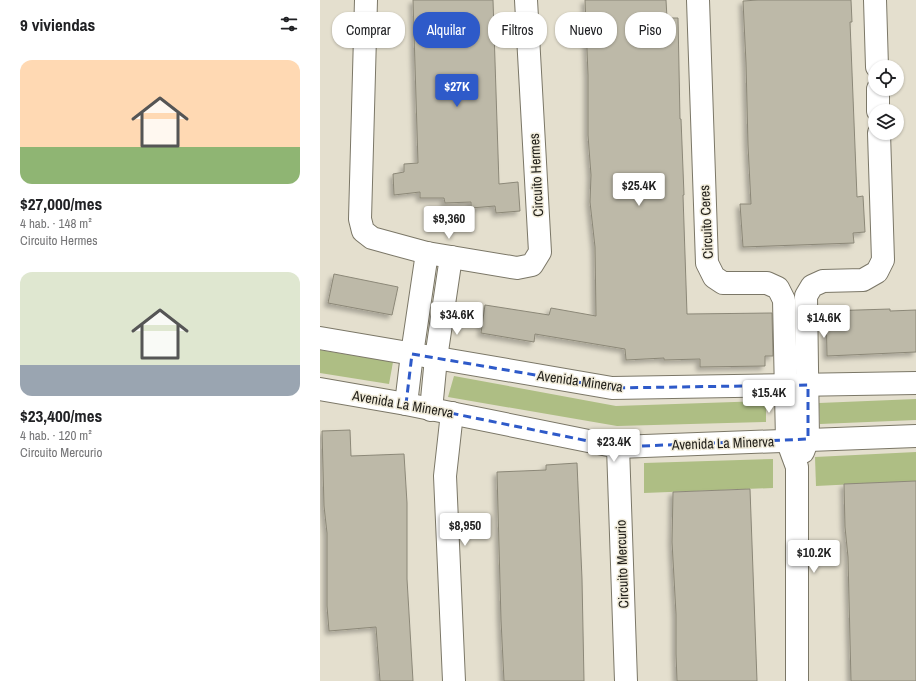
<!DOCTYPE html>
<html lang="es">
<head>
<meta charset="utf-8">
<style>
  :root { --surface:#fff; --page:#f2f2f2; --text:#202124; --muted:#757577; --accent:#2e5ac9 }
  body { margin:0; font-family:"Archivo Narrow",sans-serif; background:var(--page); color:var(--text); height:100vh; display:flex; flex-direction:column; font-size:15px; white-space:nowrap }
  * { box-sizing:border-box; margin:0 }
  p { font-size:13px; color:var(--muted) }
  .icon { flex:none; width:22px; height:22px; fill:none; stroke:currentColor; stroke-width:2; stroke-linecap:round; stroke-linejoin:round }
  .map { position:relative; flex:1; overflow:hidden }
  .panel { display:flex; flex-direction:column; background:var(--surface); width:320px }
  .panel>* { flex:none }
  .hud { position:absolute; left:12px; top:12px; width:380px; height:36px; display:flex; gap:8px }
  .fabs { position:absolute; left:548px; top:60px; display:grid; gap:8px }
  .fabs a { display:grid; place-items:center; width:36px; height:36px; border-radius:50%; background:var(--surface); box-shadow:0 1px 3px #0004; font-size:20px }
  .price { position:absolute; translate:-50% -34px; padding:0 9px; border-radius:4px; background:#fff; color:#222; font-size:13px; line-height:26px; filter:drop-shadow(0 1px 2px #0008) }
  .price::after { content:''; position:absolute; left:50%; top:24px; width:12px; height:9px; margin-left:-6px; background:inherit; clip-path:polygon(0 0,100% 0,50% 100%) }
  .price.active { background:var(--accent); color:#fff }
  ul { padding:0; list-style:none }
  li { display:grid; align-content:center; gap:8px; height:212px; padding:0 20px }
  li span { display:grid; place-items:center; height:124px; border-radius:12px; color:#555 }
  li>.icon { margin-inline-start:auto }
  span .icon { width:72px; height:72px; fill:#fffc; stroke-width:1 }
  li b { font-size:17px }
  h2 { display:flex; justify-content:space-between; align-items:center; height:48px; padding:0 20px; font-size:17px }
  .chip { padding:0 14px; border-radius:16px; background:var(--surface); box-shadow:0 1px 3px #0004; font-size:14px; line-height:36px }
  .chip.active { background:var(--accent); color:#fff }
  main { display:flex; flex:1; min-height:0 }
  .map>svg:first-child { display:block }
  .green { fill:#aebe84 }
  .building { fill:#bdb9a8; stroke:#8c8878; filter:url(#shadow) }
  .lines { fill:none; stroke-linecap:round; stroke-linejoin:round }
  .street-casing { stroke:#7b7767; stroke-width:24 }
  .street { stroke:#fff; stroke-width:22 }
  .marked { fill:none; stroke:#2e5ac9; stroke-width:3; stroke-dasharray:8 5; stroke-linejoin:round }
  .labels { text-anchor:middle; stroke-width:3; stroke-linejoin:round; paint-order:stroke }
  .street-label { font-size:14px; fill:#211f19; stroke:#f1ecdb }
</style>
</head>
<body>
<main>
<section class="panel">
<h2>9 viviendas<svg class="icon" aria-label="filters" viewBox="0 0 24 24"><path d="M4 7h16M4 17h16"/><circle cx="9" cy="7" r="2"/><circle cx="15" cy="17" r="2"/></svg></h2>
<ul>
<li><span style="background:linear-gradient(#ffd9b3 70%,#8fb573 0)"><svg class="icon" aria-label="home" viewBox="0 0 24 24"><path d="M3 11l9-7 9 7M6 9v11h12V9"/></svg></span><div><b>$27,000/mes</b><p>4 hab. · 148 m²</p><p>Circuito Hermes</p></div></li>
<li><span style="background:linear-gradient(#dfe7d0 75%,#9aa5b1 0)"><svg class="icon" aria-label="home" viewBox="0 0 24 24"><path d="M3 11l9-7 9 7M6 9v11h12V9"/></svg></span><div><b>$23,400/mes</b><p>4 hab. · 120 m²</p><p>Circuito Mercurio</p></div></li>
</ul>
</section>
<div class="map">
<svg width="596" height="681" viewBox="0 0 596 681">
  <defs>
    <filter id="shadow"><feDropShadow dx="-3.5" dy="3.5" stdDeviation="2" flood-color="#0004"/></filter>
  </defs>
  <rect width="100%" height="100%" fill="#e4dfce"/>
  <g class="green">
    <polygon points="0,350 73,362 69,384 0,373"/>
    <polygon points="134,376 296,406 446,401 446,422 297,426 128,397"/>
    <polygon points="596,399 596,420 500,424 499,403"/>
    <polygon points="596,452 596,481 496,486 495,457"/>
    <polygon points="453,459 453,488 324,493 324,463"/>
  </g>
  <g class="building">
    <polygon points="93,0 173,0 179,184 198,182 200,211 176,213 175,206 151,208 151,202 125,203 124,198 100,198 100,192 74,195 73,174 84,172 84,164 98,163"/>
    <polygon points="265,0 346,0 347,18 358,18 360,119 361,119 364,195 363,195 367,314 452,313 453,356 445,356 445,366 380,367 380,359 344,360 344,358 306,360 305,349 215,334 214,342 161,333 165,305 229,315 231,308 276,316 275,247 270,202 271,175 268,135 268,75"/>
    <polygon points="438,0 531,0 532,22 530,22 537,197 543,196 545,232 533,233 534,243 423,247 420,204 431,204 428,145 426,63 423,1"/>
    <polygon points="14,274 78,287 72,315 8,303"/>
    <polygon points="570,309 570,311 596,310 596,352 507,356 506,311"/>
    <polygon points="30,430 31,456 84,454 87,503 87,579 93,681 60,681 56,627 9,631 7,606 7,533 4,506 2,431"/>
    <polygon points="257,463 262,579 264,681 184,681 181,620 177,472 226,470 226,465"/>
    <polygon points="596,481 596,681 531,681 528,557 525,527 524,484"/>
    <polygon points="430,489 437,681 357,681 356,654 356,614 352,542 353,492"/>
  </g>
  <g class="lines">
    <g class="street-casing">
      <g id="street">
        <polyline points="46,0 40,219 43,231 52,238 107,253 197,268 212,265 220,252 206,0"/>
        <polyline points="378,0 387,263 394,277 403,283 447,283 458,288 464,300 467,440 477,467 477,681"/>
        <polyline points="555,0 557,67"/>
        <polyline points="558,89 558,111"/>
        <polyline points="0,338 292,388 596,383"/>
        <polyline points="0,389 86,404 298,447 596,436"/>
        <polyline points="86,404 92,354 107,253"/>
        <polyline points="111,410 116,358 131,257"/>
        <polyline points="132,413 125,476 134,681"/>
        <polyline points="298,447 306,681"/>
        <polyline points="483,452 488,439 486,296 492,286 503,281 543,280 557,272 563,260 559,133"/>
      </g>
    </g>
    <use href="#street" class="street"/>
  </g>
  <path class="marked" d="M92 354 292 388 488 385V439L298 447 86 404Z"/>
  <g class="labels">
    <g class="street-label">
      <text transform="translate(216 175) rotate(-93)" y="5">Circuito Hermes</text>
      <text transform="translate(386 222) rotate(-93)" y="5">Circuito Ceres</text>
      <text transform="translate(260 381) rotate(8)" y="5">Avenida Minerva</text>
      <text transform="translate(83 404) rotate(10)" y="5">Avenida La Minerva</text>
      <text transform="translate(403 443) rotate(-2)" y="5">Avenida La Minerva</text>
      <text transform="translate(302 564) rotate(-92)" y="5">Circuito Mercurio</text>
    </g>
  </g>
</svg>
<div class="fabs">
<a><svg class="icon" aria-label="locate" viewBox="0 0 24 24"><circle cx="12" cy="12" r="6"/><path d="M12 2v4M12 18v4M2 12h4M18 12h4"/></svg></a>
<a><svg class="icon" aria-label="layers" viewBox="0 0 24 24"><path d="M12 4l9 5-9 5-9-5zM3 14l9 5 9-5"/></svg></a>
</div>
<b class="price active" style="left:137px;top:108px">$27K</b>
<b class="price" style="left:319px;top:207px">$25.4K</b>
<b class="price" style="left:129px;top:240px">$9,360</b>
<b class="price" style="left:137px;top:336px">$34.6K</b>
<b class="price" style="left:504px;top:339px">$14.6K</b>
<b class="price" style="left:449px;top:414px">$15.4K</b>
<b class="price" style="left:294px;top:463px">$23.4K</b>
<b class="price" style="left:145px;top:547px">$8,950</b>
<b class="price" style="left:494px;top:574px">$10.2K</b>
<div class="hud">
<a class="chip">Comprar</a>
<a class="chip active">Alquilar</a>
<a class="chip">Filtros</a>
<a class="chip">Nuevo</a>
<a class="chip">Piso</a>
</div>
</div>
</main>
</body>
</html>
